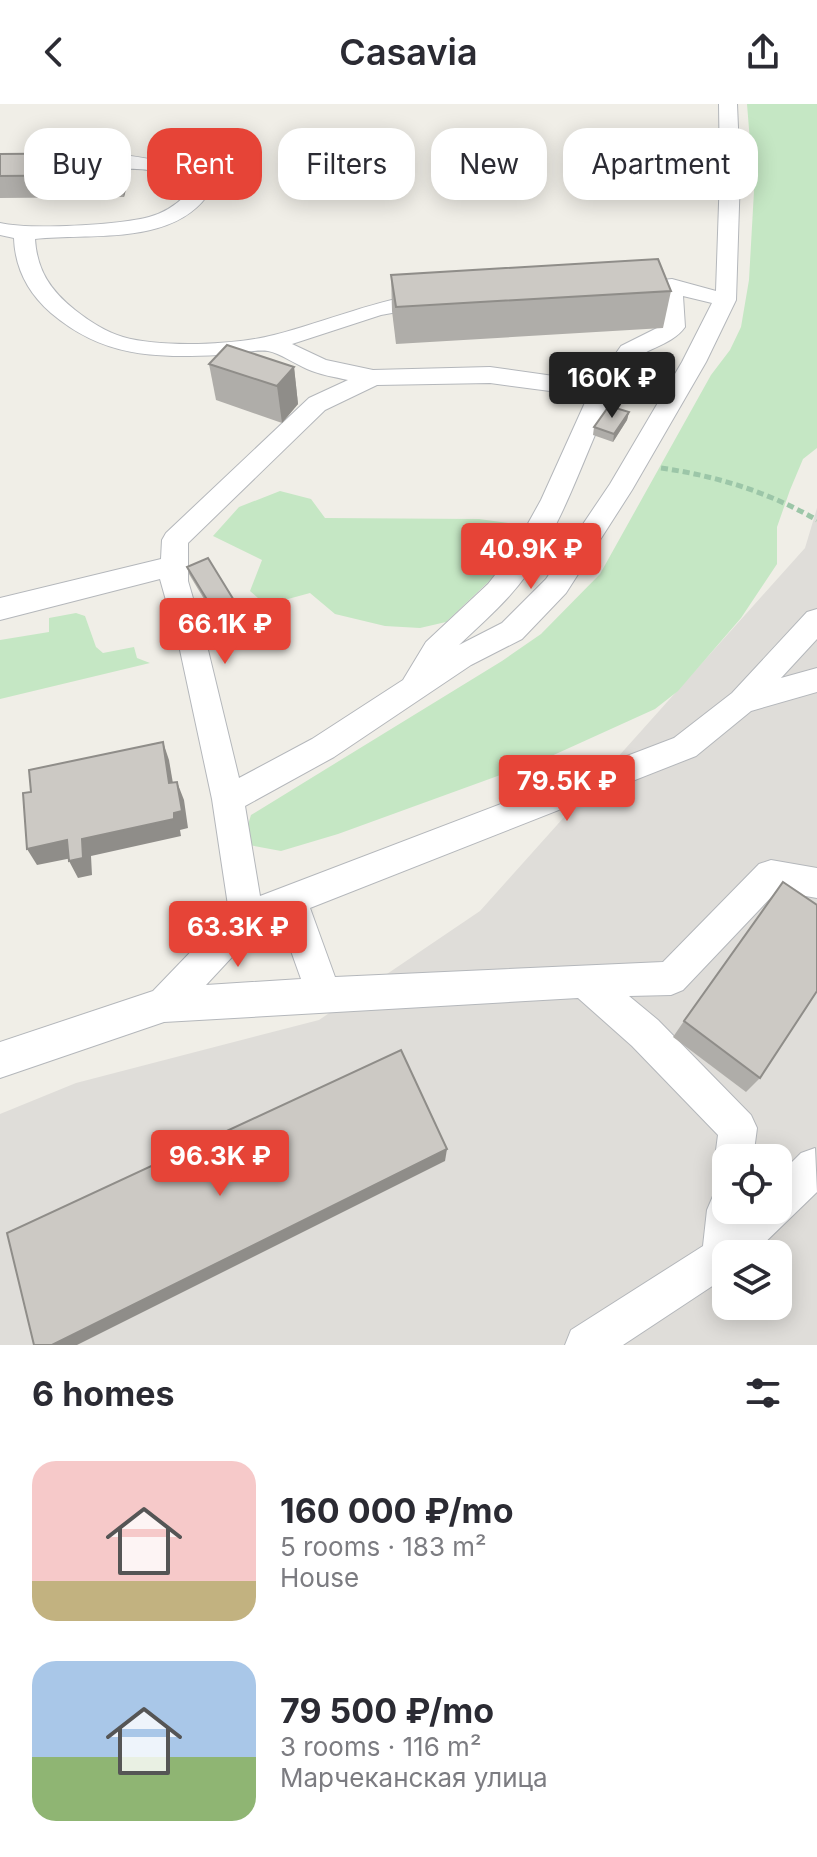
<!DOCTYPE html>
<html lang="en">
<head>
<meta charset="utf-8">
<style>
  :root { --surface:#fff; --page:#f2f2f3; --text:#2b2b33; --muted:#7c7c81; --accent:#e64437 }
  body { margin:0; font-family:Inter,sans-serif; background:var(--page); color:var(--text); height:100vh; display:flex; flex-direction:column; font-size:30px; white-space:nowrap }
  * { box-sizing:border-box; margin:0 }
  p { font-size:26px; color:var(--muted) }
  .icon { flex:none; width:44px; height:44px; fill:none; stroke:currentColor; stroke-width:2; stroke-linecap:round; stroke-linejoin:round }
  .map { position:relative; height:1241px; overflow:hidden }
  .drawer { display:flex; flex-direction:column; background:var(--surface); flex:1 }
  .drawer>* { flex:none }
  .top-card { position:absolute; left:24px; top:24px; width:770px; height:72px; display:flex; gap:16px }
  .buttons { position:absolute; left:712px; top:1040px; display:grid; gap:16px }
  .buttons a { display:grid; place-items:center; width:80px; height:80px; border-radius:16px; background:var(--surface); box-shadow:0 4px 20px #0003; font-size:40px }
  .price { position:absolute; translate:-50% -68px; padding:0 18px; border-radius:8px; background:var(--accent); color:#fff; font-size:26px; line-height:52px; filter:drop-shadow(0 2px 4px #0008) }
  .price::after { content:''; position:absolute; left:50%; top:48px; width:24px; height:18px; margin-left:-12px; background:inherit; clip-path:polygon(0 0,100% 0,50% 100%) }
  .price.on { background:#222; color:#fff }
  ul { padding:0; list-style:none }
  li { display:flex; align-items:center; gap:24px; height:200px; padding:0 32px }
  li span { display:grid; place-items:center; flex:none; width:224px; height:160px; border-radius:24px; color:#555 }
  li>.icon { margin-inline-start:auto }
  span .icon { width:96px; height:96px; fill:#fffc; stroke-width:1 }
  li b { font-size:34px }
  h2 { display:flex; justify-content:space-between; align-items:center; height:96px; padding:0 32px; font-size:34px }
  .tag { padding:0 28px; border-radius:24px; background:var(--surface); box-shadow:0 4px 20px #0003; font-size:28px; line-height:72px }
  .tag.on { background:var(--accent); color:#fff }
  header { display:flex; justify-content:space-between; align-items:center; height:104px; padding:0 32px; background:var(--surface); font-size:36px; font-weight:600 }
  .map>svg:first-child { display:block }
  .industrial { fill:#dfddd9; fill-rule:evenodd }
  .green { fill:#c5e7c4 }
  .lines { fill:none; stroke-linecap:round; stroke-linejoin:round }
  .minor-casing { stroke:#b4b7bb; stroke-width:2 }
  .path { stroke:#9cc6a8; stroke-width:5; stroke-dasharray:7 4; stroke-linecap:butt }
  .minor { fill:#fff; fill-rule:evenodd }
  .wall { fill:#afada9 }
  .shaded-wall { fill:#8f8d89 }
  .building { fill:#ccc9c4; stroke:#8f8d89; stroke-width:2 }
</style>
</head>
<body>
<header><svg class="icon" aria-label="back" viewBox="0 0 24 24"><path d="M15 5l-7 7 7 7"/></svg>Casavia<svg class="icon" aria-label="share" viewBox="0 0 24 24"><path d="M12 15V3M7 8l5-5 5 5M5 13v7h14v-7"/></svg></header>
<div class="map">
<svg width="817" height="1241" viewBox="0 0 817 1241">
  <rect width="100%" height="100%" fill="#f0eee7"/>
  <path class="industrial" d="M817 404V1241H0V1010L76 979 319 916 480 807 805 444ZM726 1054H778V1106H726ZM726 1150H778V1202H726Z"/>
  <g class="green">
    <polygon points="747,0 817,0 817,344 803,355 790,386 777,423 777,460 741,514 678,587 655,605 547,654 338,730 281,747 249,741 246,727 251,711 502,557 541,530 600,470 711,271 730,246 741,223 749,176 754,87"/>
    <polygon points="280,387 311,395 325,414 479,415 524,421 523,431 505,462 446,518 420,524 385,522 335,510 310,489 266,501 250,487 262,456 213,432 239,403"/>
    <polygon points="76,509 85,512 96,543 103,549 134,543 137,554 150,559 0,595 0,536 49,528 49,514"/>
  </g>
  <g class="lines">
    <g class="minor-casing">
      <g id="minor">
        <path d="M719 0H737L740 71 736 196 706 258 632 386 566 489 522 535 471 561 334 653 245 702 260 792 674 634 732 589 807 508 817 505V535L781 574 817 564V588L751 607 696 652 310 804 335 873 663 858 759 760 771 756 817 764V794L777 787 683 886 671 891 629 892 658 916 751 1011 757 1024 753 1054H726V1070L720 1068 715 1054 718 1031 632 942 578 894 164 918 0 974V938L153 887 229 808 212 695 180 546 160 475 0 516V494L161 455 162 436 166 429 309 294 348 276C335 273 320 271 307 265 295 260 280 249 268 247 254 245 234 251 219 251 153 254 103 253 51 209 28 189 15 164 14 134L0 131V119C29 126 120 121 149 113 164 109 176 101 186 91 160 45 96 78 77 58 93 42 169 55 187 68 197 74 201 83 207 92 170 142 89 129 35 135 37 167 51 187 75 206 89 217 106 228 123 233 162 244 235 241 274 231 328 217 378 195 433 188L441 190 444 195 441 200 381 211 292 240 326 256 373 266 490 263 596 278 621 242 663 221 661 189 629 192 618 185 621 180 672 175 716 187 720 71ZM683 192 712 199 682 258 610 380 546 475 502 519 459 541C483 518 508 497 527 470 571 407 590 330 626 265 641 243 670 244 685 223ZM490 279 588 292 541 396 510 452 488 480 426 538 403 576 312 635 239 674 208 546 188 477V439L325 306 377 281ZM280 816 301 875 206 881 259 824Z"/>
        <polygon points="815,1044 817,1088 753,1150 726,1150 726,1173 623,1241 565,1241 571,1226 703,1142 707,1106 713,1092 726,1087 726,1106 778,1106 778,1072 801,1049"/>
      </g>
    </g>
    <path class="path" d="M661 364C717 372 768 388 817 416"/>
    <use href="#minor" class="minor"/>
  </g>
  <g class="wall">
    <polygon points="0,50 130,70 124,93 0,94"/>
    <polygon points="391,171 671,187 663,224 396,240 392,207"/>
    <polygon points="209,260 294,263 298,300 282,319 216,296"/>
    <polygon points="629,308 627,316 613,338 593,331 594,323"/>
    <polygon points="187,463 253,531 231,540 189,470"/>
    <polygon points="684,917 760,974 746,988 673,933"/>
  </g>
  <g class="shaded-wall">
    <polygon points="125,49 130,70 124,93 120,71"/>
    <polygon points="294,263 298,300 282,319 277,282"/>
    <polygon points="629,308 627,316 613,338 614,330"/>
    <polygon points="251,524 253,531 231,540 230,533"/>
    <polygon points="163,638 169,656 176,697 169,679"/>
    <polygon points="177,678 184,696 188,724 180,726 181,732 91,752 92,771 78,774 69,757 82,735 174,709"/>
    <polygon points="67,736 77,753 37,761 27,745"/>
    <polygon points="447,1045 445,1057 77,1241 52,1241"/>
  </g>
  <g class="building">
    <polygon points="125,49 120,71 0,72 0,50"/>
    <polygon points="658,155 671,187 396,203 391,171"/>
    <polygon points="227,241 294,263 277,282 209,260"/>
    <polygon points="609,302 629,308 614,330 594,323"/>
    <polygon points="208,454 251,524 230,533 187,463"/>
    <polygon points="163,638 169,679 177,678 182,707 174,709 174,715 82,735 83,754 69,757 67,736 27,745 23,689 31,688 29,666"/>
    <polygon points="783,778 817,801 817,887 760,974 684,917"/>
    <polygon points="401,946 447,1045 52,1241 34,1241 7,1129"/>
  </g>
</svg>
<div class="buttons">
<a><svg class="icon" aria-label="locate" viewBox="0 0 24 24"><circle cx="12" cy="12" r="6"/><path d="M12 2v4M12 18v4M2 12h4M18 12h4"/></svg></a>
<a><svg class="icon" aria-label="layers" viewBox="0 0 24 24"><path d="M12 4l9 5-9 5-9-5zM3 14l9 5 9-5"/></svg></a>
</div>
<b class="price on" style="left:612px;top:316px">160K ₽</b>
<b class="price" style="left:531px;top:487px">40.9K ₽</b>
<b class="price" style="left:225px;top:562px">66.1K ₽</b>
<b class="price" style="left:567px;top:719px">79.5K ₽</b>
<b class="price" style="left:238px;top:865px">63.3K ₽</b>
<b class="price" style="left:220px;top:1094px">96.3K ₽</b>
<div class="top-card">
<a class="tag">Buy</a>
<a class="tag on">Rent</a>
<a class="tag">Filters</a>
<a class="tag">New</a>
<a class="tag">Apartment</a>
</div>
</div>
<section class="drawer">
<h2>6 homes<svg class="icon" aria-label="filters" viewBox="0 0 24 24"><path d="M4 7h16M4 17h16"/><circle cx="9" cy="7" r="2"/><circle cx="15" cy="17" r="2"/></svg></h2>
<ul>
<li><span style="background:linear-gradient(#f6c9c9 75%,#c2b280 0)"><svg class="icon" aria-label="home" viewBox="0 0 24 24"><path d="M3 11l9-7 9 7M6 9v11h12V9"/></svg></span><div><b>160 000 ₽/mo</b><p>5 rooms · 183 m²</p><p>House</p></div></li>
<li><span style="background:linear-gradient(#a9c7e8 60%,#8fb573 0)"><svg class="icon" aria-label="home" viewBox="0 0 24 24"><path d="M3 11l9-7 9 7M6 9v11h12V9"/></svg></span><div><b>79 500 ₽/mo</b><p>3 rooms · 116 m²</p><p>Марчеканская улица</p></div></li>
</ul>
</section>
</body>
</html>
